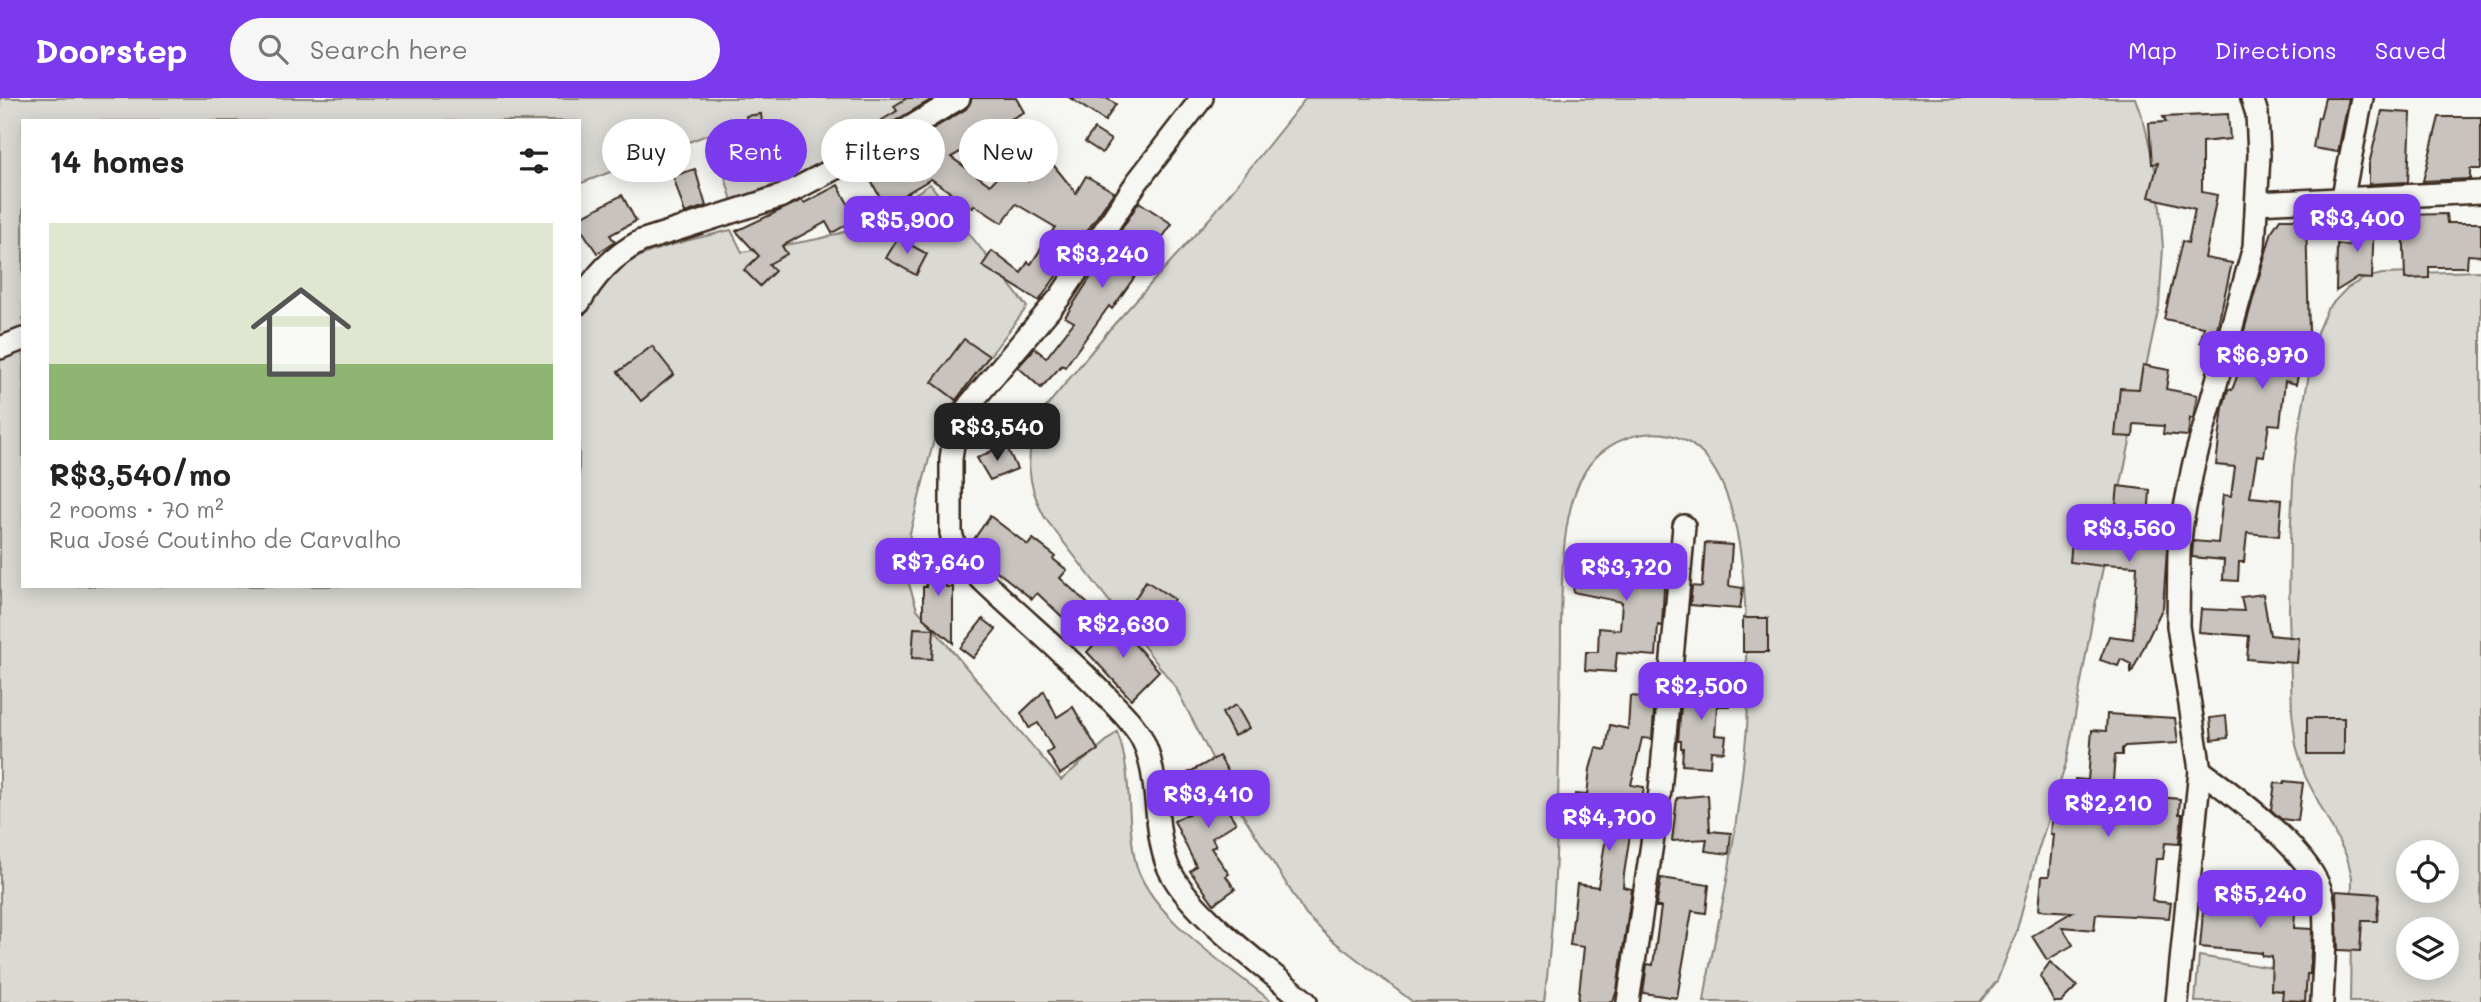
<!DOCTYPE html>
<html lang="en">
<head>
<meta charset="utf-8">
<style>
  :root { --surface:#fff; --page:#f6f6f6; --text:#222; --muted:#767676; --line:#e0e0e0; --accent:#7c3aed }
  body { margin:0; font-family:Mali,sans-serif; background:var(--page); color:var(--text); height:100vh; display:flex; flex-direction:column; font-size:26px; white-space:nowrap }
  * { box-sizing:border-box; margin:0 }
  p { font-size:23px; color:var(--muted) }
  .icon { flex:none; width:38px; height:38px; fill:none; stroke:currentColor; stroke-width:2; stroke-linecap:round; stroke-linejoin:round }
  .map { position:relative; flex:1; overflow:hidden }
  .sheet { position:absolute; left:21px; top:21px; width:560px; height:469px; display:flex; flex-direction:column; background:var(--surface); border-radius:0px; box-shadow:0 4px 18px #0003 }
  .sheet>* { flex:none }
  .banner { position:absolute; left:602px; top:21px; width:665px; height:63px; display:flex; gap:14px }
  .buttons { position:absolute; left:2396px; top:742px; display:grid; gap:14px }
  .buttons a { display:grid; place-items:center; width:63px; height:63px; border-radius:50%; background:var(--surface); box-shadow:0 4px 18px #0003; font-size:35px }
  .price { position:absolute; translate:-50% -60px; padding:0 16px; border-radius:14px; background:var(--accent); color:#fff; font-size:23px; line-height:46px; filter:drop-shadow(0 2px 4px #0008) }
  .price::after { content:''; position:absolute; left:50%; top:42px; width:21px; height:16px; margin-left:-10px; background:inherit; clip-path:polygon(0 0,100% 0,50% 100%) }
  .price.selected { background:#222; color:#fff }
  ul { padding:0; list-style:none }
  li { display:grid; align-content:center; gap:14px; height:371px; padding:0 28px }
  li+li { border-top:2px solid var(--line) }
  li span { display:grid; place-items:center; height:217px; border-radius:0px; color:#555 }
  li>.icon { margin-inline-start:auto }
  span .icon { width:126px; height:126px; fill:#fffc; stroke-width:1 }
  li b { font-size:30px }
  h2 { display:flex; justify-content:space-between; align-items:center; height:84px; padding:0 28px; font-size:30px }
  .tag { padding:0 24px; border-radius:32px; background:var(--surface); box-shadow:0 4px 18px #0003; font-size:24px; line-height:63px }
  .tag.selected { background:var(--accent); color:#fff }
  header { display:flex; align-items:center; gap:42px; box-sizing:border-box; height:98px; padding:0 35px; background:var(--accent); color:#fff }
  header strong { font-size:33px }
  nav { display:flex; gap:38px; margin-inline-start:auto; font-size:24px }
  .search { width:490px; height:63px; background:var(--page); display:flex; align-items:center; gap:18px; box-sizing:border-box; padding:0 24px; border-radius:38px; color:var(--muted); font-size:26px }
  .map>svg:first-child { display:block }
  .green { fill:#dad9d3; stroke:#8a8278; stroke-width:2; fill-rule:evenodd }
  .building { fill:#c8c3be; stroke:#3b2a1e; stroke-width:2 }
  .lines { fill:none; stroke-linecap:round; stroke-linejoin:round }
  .minor-casing { stroke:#3b2a1e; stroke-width:26 }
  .minor { stroke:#f6f6f2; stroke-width:21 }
</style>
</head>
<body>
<header>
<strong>Doorstep</strong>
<div class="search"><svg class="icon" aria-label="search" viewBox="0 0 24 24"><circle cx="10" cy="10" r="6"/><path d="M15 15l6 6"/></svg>Search here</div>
<nav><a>Map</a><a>Directions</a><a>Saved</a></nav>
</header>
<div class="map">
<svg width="2481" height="904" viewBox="0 0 2481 904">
  <rect width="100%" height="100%" fill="#f6f6f2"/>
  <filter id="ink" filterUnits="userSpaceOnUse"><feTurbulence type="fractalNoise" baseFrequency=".0143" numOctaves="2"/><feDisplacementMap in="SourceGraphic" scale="14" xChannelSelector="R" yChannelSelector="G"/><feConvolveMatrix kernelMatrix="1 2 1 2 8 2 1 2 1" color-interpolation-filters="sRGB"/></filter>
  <g filter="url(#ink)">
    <g class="green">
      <polygon points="0,0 917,0 865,43 784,83 732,103 712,35 579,86 579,23 23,23 23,233 0,243"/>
      <path d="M1306 0H2135L2145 28 2158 84 2163 150 2159 208 2095 507 2067 662 2037 756 2016 835 1997 883 1980 904H1704C1710 857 1723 811 1730 764 1737 719 1743 674 1747 629 1749 604 1746 579 1746 554 1746 488 1744 324 1644 336 1620 339 1596 353 1584 375 1560 416 1562 486 1561 533 1561 572 1560 611 1559 651 1558 735 1555 820 1544 904H1413L1332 842 1306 817 1233 701 1176 590 1045 420C1026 385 1025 357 1038 319L1109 232 1210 120Z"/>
      <path d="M930 86 1027 209 938 326 910 435 907 464 909 486 917 511 1061 682 1117 634C1133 675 1126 720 1135 762 1147 817 1230 869 1272 904H0V261L23 253V488H579V216C585 207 591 198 598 189 628 152 687 143 731 132L742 154C784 146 831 143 869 124 890 113 910 99 930 86Z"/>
      <path d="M2481 173V904H2350L2352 779 2347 759 2305 678 2296 647 2292 614 2289 513 2290 443 2294 367 2299 330 2317 234 2327 211 2347 190 2363 181 2382 176ZM2408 754H2446V793H2408ZM2408 831H2446V870H2408Z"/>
      <polygon points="2199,858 2314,877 2314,904 2195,904"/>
    </g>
    <g class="building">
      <polygon points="907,0 934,0 871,37 867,31 897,13 894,8"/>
      <polygon points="972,0 1016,0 1024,14 971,43 973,47 951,59 990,87 1011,64 1028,83 1051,64 1076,95 1086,78 1114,94 1039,203 982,168 992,153 1021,175 1028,164 1031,166 1055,129 1016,106 1002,125 974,107 973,110 931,81 885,108 866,74 886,62 885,59 966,11"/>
      <polygon points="1070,0 1106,0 1116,6 1105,23"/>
      <polygon points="2325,0 2349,0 2338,54 2313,50 2318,19 2320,20"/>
      <polygon points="2382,13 2411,15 2408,84 2369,86 2369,66"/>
      <polygon points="761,16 764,43 749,45 746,18"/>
      <polygon points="2228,16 2230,41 2202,44 2202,94 2217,97 2205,160 2232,165 2213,248 2200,244 2204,229 2164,221 2182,143 2188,145 2195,111 2149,99 2158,65 2152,66 2149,25 2166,24 2163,19"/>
      <polygon points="2439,19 2481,19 2481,71 2470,71 2470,81 2423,83"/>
      <polygon points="1094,31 1111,42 1102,55 1085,44"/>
      <polygon points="695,71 706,108 685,115 673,78"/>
      <polygon points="838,87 856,121 832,135 826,124 782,148 787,156 769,166 775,173 760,188 744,172 759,158 736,133 802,102 804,105"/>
      <polygon points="622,97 636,123 610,137 615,144 597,155 579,128 579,120"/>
      <polygon points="1139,104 1172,126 1112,211 1109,208 1065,269 1062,267 1041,290 1018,269 1035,250 1046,260 1074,224 1065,219"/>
      <polygon points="2402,111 2402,126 2381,126 2380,112"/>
      <rect x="2309" y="116" width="15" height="15"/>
      <polygon points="2359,116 2374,117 2372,181 2357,180 2336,193 2337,146 2349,148 2355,127 2358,127"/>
      <polygon points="2446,116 2447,125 2481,125 2481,158 2468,157 2467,169 2429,169 2429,180 2405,181 2403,117"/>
      <polygon points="2280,121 2306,121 2309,234 2296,286 2285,283 2280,327 2269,326 2264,358 2257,357 2250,399 2282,402 2279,438 2247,435 2244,464 2239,464 2238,483 2223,482 2224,462 2192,459 2193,443 2218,445 2223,397 2231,398 2235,369 2216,367 2223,309 2228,291 2232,292 2250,243 2242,240 2272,133"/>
      <polygon points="898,140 927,156 916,177 886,160"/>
      <polygon points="964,241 989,258 956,302 932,284"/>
      <polygon points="652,248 674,276 641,303 618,274"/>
      <polygon points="2143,267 2169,272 2166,291 2197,297 2193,321 2190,320 2188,338 2163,336 2164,328 2134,326 2133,339 2115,338 2120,290 2139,291"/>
      <polygon points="1007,349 1017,371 990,382 977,360 998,350 1000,352"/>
      <polygon points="2118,388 2150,392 2148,422 2169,423 2163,509 2131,576 2131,566 2121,561 2118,568 2100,562 2109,538 2133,541 2137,468 2103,466 2102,468 2070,464 2074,421 2114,426"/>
      <polygon points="990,418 1028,447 1033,441 1055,458 1053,461 1067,472 1060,480 1089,507 1071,527 1037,495 1032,501 988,466 972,444"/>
      <polygon points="1705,445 1732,447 1729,488 1743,490 1740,511 1690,507 1692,488 1702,489"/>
      <polygon points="1633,449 1666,451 1662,528 1658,527 1656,558 1617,555 1615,574 1585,572 1586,554 1598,554 1599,530 1620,532 1622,504 1573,494 1578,468 1590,470 1593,455 1632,462"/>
      <polygon points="945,460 946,489 953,489 953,545 923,520 923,489 926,489 925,461"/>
      <polygon points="1146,483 1174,501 1157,528 1129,511"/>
      <polygon points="2263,496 2270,537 2299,540 2297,565 2247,561 2249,538 2199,534 2201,511 2244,513 2241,499"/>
      <rect x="1743" y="520" width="25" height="34"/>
      <polygon points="983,521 996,531 973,560 960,550"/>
      <polygon points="1116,523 1131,538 1129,540 1159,573 1131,601 1087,554"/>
      <polygon points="914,530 934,531 932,561 912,560"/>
      <polygon points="1683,585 1731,588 1729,608 1717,608 1715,637 1726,638 1724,654 1711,653 1710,669 1682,667 1683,650 1681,650 1681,643 1678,643"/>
      <polygon points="1044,593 1057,619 1073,609 1098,652 1060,676 1047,655 1053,651 1038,625 1029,630 1021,615"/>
      <polygon points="1630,598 1655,600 1652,641 1642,640 1631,687 1644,689 1641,711 1634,710 1624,776 1623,789 1632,791 1617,892 1613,904 1578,904 1584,849 1570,847 1577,786 1598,789 1608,726 1558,721 1560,705 1574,706 1575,696 1587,697 1590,671 1596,650 1606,652 1610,627 1628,631"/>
      <polygon points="1236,607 1249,630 1234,638 1222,615"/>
      <polygon points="2107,616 2175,620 2178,645 2125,648 2122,651 2122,657 2115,657 2112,695 2180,701 2179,716 2182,716 2179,746 2165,745 2163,761 2156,761 2152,803 2171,805 2169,820 2096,816 2094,832 2062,829 2073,847 2047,862 2032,838 2072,814 2039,812 2042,778 2049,778 2053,736 2050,736 2053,703 2073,704 2075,681 2088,682 2092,632 2106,633"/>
      <polygon points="2226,618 2228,640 2212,642 2210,620"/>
      <rect x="2307" y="620" width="37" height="36"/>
      <polygon points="1219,658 1232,680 1214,690 1236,725 1212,740 1216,748 1211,750 1229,776 1226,778 1235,791 1214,806 1190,773 1196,768 1174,723 1196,712 1195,710 1205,704 1188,675"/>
      <polygon points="2284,683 2303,685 2298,723 2281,721 2271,712 2275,685 2284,686"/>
      <polygon points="1708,697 1710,733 1731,735 1729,756 1705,753 1707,741 1672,743 1677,700"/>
      <polygon points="1661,780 1709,787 1706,815 1692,813 1677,900 1643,895 1647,866 1653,867 1661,809 1656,809"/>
      <polygon points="2206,781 2240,784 2240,795 2260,796 2262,781 2297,783 2294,830 2312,831 2310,876 2307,876 2305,903 2282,902 2283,893 2271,892 2272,859 2262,858 2262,855 2200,849"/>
      <polygon points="2336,793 2379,796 2377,823 2362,823 2360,853 2338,852"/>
      <polygon points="2050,864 2077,888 2061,904 2054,904 2040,878"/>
    </g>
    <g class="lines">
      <g class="minor-casing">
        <g id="minor">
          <path d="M1202 0 1137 84 1060 199 970 306 956 325 951 361V435L956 452 972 472C1015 515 1062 552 1104 596 1117 610 1133 624 1142 641 1160 675 1153 728 1167 766 1184 812 1268 871 1306 904"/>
          <polyline points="2342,103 2362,0"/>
          <polyline points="2257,105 2481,94"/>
          <path d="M579 205C595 177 613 158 641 143L782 98 886 44 959 0"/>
          <polyline points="0,250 23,241"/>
          <path d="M2200 672C2236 699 2311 753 2322 797 2328 824 2323 875 2322 904"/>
          <polyline points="1628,904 1660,693 1684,428"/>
          <polyline points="2177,904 2200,672 2178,528 2179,453 2182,425 2193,369 2254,149 2259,57 2257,16 2252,0"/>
        </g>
      </g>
      <use href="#minor" class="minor"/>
    </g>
  </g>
</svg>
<div class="buttons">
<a><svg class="icon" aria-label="locate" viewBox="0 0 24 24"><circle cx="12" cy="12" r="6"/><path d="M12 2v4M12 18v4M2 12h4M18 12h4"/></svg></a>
<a><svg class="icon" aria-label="layers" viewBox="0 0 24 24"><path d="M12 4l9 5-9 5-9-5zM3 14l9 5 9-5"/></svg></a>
</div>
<b class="price" style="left:2357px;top:156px">R$3,400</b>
<b class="price" style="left:907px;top:158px">R$5,900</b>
<b class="price" style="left:1102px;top:192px">R$3,240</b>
<b class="price" style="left:2262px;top:293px">R$6,970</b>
<b class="price selected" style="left:997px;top:365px">R$3,540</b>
<b class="price" style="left:2129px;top:466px">R$3,560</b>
<b class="price" style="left:938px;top:500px">R$7,640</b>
<b class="price" style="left:1626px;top:505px">R$3,720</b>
<b class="price" style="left:1123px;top:562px">R$2,630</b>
<b class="price" style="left:1701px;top:624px">R$2,500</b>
<b class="price" style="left:1208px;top:732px">R$3,410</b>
<b class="price" style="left:2108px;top:741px">R$2,210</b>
<b class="price" style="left:1609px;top:755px">R$4,700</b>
<b class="price" style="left:2260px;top:832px">R$5,240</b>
<div class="banner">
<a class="tag">Buy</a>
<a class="tag selected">Rent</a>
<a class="tag">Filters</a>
<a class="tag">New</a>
</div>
<section class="sheet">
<h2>14 homes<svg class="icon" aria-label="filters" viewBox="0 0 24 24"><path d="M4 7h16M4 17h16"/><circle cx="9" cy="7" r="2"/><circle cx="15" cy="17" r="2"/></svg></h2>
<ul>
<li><span style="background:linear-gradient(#dfe7d0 65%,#8fb573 0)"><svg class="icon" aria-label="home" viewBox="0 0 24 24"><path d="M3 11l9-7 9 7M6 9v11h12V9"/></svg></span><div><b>R$3,540/mo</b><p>2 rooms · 70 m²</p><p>Rua José Coutinho de Carvalho</p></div></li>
</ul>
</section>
</div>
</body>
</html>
